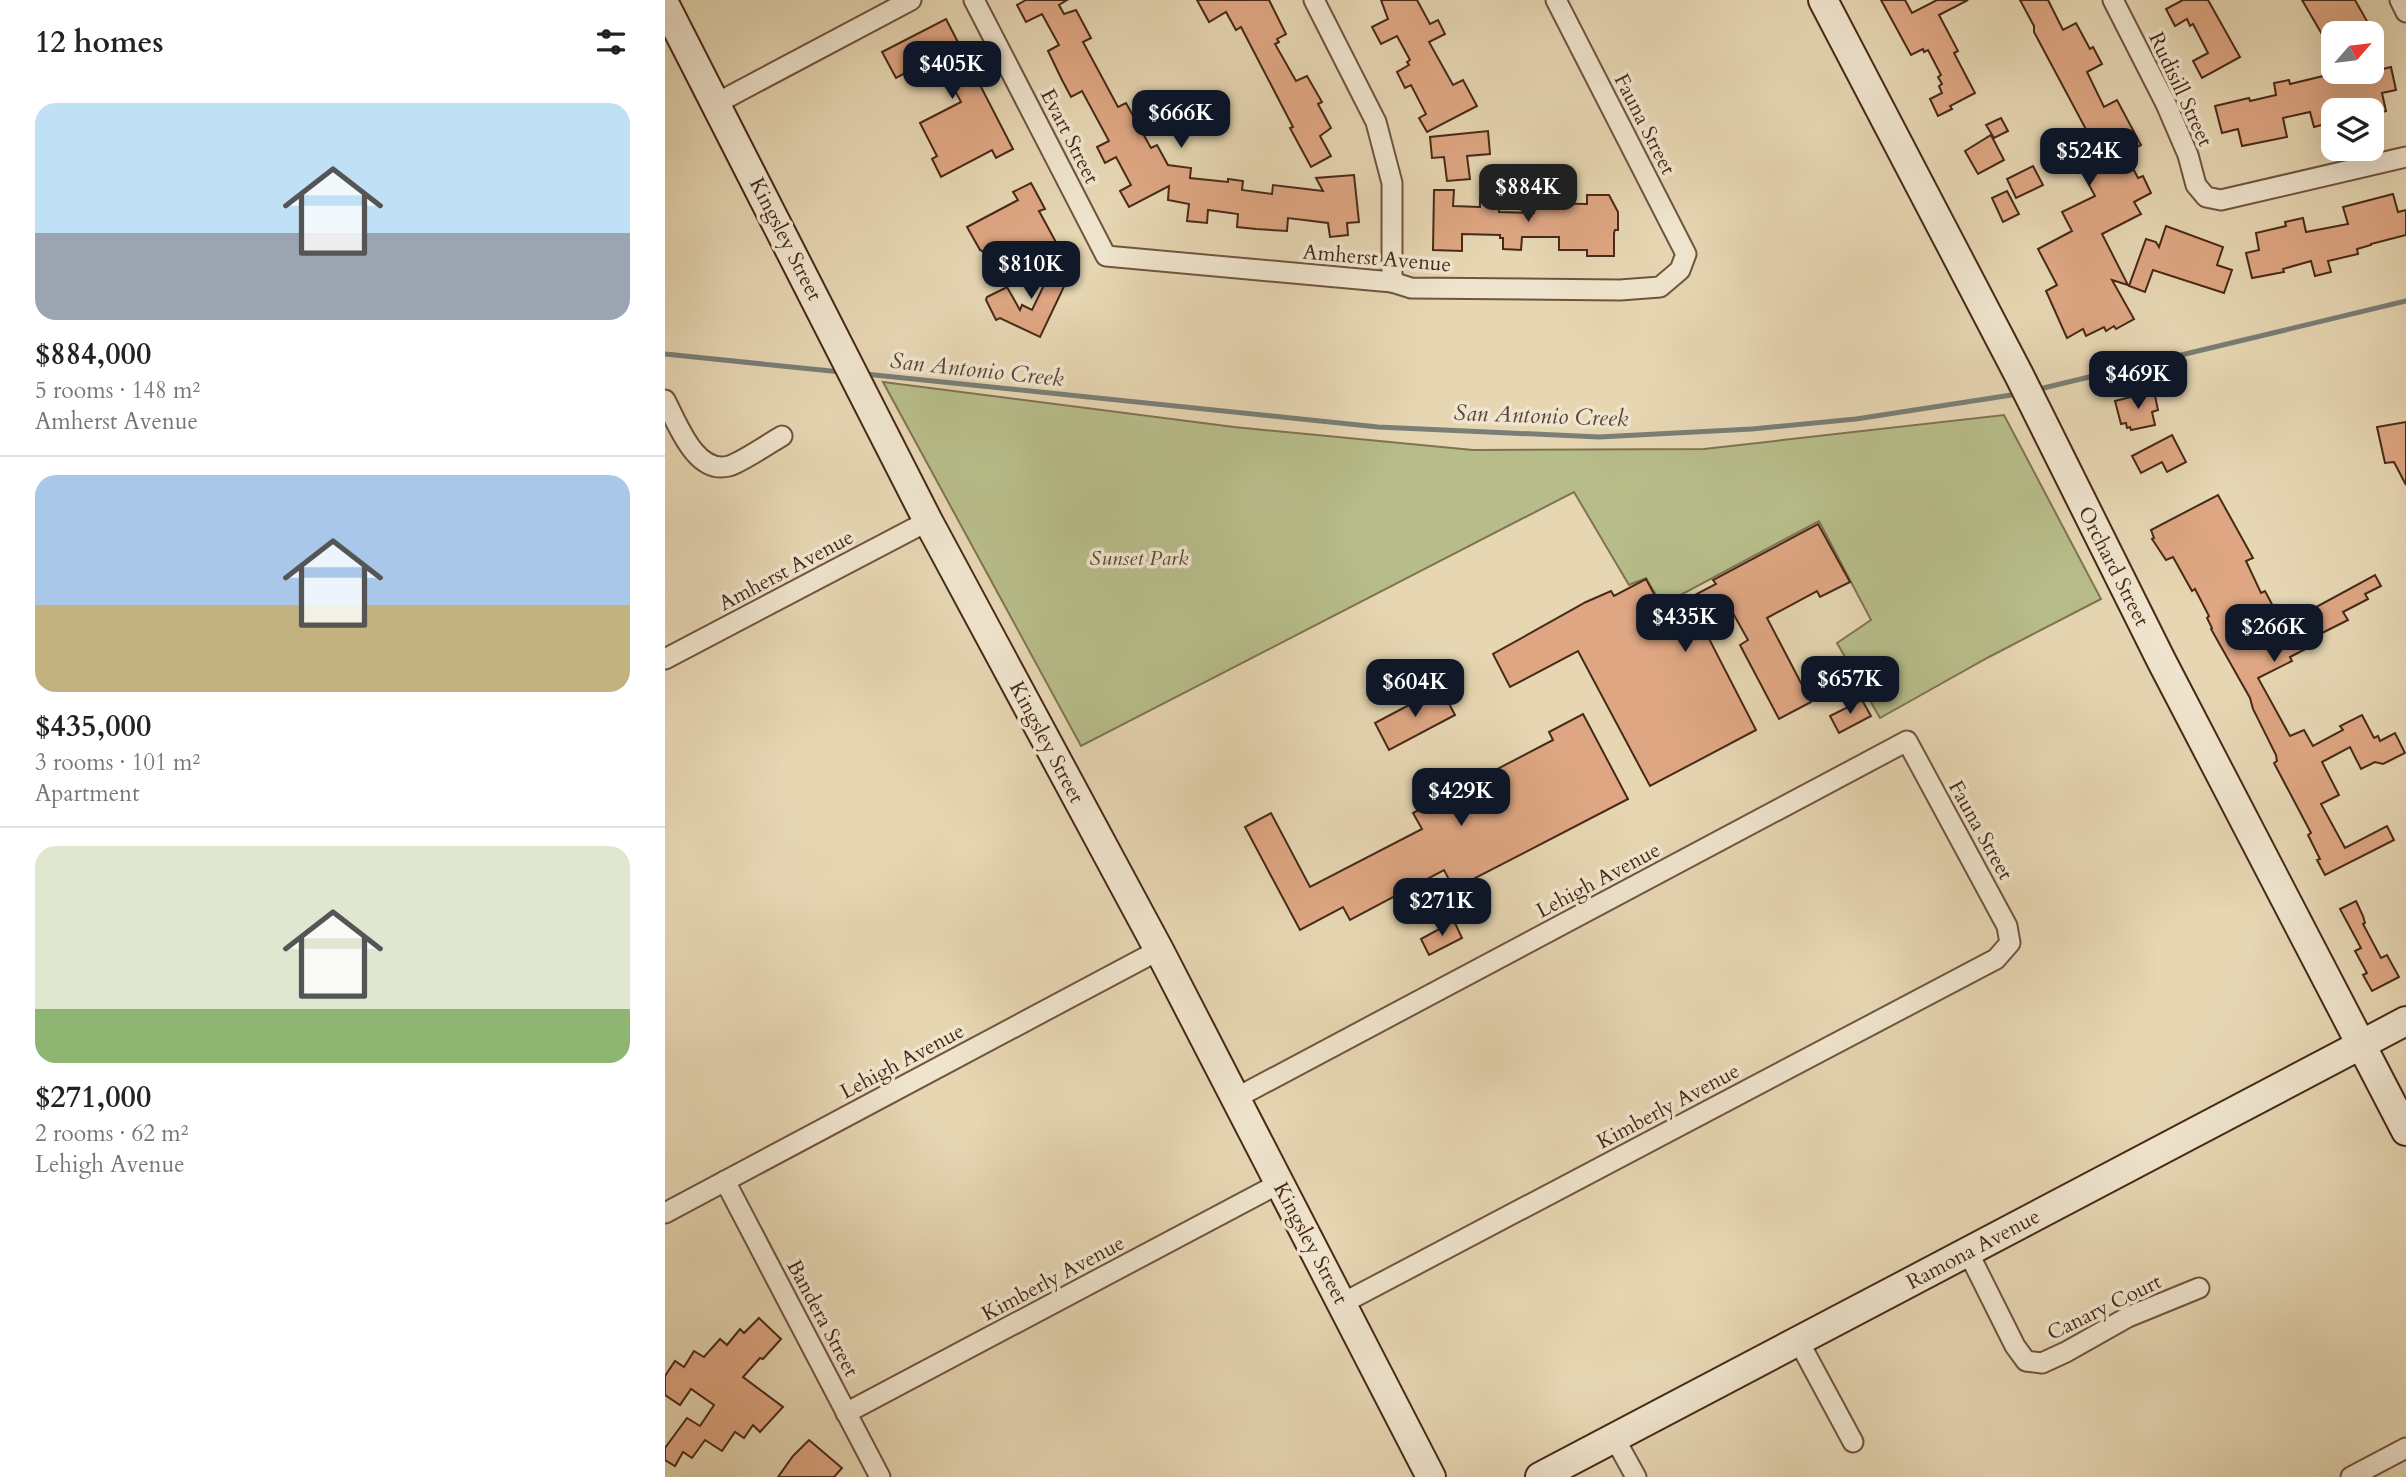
<!DOCTYPE html>
<html lang="en">
<head>
<meta charset="utf-8">
<style>
  :root { --surface:#fff; --page:#f2f2f2; --text:#222; --muted:#767676; --line:#e0e0e0; --accent:#111827 }
  body { margin:0; font-family:Cardo,serif; background:var(--page); color:var(--text); height:100vh; display:flex; flex-direction:column; font-size:26px; white-space:nowrap }
  * { box-sizing:border-box; margin:0 }
  p { font-size:23px; color:var(--muted) }
  .icon { flex:none; width:38px; height:38px; fill:none; stroke:currentColor; stroke-width:2; stroke-linecap:round; stroke-linejoin:round }
  .map { position:relative; flex:1; overflow:hidden }
  .details { display:flex; flex-direction:column; background:var(--surface); width:665px }
  .details>* { flex:none }
  .needle { width:46px; rotate:62deg }
  .fabs { position:absolute; left:1656px; top:21px; display:grid; gap:14px }
  .fabs a { display:grid; place-items:center; width:63px; height:63px; border-radius:14px; background:var(--surface); box-shadow:0 7px 28px #0002; font-size:35px }
  .price { position:absolute; translate:-50% -60px; padding:0 16px; border-radius:14px; background:var(--accent); color:#fff; font-size:23px; line-height:46px; filter:drop-shadow(0 2px 4px #0008) }
  .price::after { content:''; position:absolute; left:50%; top:42px; width:21px; height:16px; margin-left:-10px; background:inherit; clip-path:polygon(0 0,100% 0,50% 100%) }
  .price.current { background:#222; color:#fff }
  ul { padding:0; list-style:none }
  li { display:grid; align-content:center; gap:14px; height:371px; padding:0 35px }
  li+li { border-top:2px solid var(--line) }
  li span { display:grid; place-items:center; height:217px; border-radius:21px; color:#555 }
  li>.icon { margin-inline-start:auto }
  span .icon { width:126px; height:126px; fill:#fffc; stroke-width:1 }
  li b { font-size:30px }
  h2 { display:flex; justify-content:space-between; align-items:center; height:84px; padding:0 35px; font-size:30px }
  main { display:flex; flex:1; min-height:0 }
  .map>svg:first-child { display:block }
  .green { fill:#b7bd8a; stroke:#807351; stroke-width:2 }
  .lines { fill:none; stroke-linecap:round; stroke-linejoin:round }
  .stream { stroke:#797e77; stroke-width:5 }
  .building { fill:#dea682; stroke:#482918; stroke-width:2 }
  .street-casing { stroke:#70543e; stroke-width:23 }
  .secondary-casing { stroke:#482918; stroke-width:32 }
  .street { stroke:#efe4cd; stroke-width:19 }
  .secondary { stroke:#efe4cd; stroke-width:28 }
  .labels { text-anchor:middle; stroke-width:7; stroke-linejoin:round; paint-order:stroke }
  .street-label { font-size:21px; fill:#482918; stroke:#efe4cd }
  .park-label { font-size:21px; font-style:italic; fill:#5e472f; stroke:#efe4cd }
  .water-label { font-size:23px; font-style:italic; fill:#584538; stroke:#efe4cd }
</style>
</head>
<body>
<main>
<section class="details">
<h2>12 homes<svg class="icon" aria-label="filters" viewBox="0 0 24 24"><path d="M4 7h16M4 17h16"/><circle cx="9" cy="7" r="2"/><circle cx="15" cy="17" r="2"/></svg></h2>
<ul>
<li><span style="background:linear-gradient(#bfe0f5 60%,#9aa5b1 0)"><svg class="icon" aria-label="home" viewBox="0 0 24 24"><path d="M3 11l9-7 9 7M6 9v11h12V9"/></svg></span><div><b>$884,000</b><p>5 rooms · 148 m²</p><p>Amherst Avenue</p></div></li>
<li><span style="background:linear-gradient(#a9c7e8 60%,#c2b280 0)"><svg class="icon" aria-label="home" viewBox="0 0 24 24"><path d="M3 11l9-7 9 7M6 9v11h12V9"/></svg></span><div><b>$435,000</b><p>3 rooms · 101 m²</p><p>Apartment</p></div></li>
<li><span style="background:linear-gradient(#dfe7d0 75%,#8fb573 0)"><svg class="icon" aria-label="home" viewBox="0 0 24 24"><path d="M3 11l9-7 9 7M6 9v11h12V9"/></svg></span><div><b>$271,000</b><p>2 rooms · 62 m²</p><p>Lehigh Avenue</p></div></li>
</ul>
</section>
<div class="map">
<svg width="1741" height="1477" viewBox="0 0 1741 1477">
  <rect width="100%" height="100%" fill="#e6d6b2"/>
  <filter id="stains"><feTurbulence type="fractalNoise" baseFrequency=".00286" numOctaves="4"/><feColorMatrix values="0 0 0 0 .2 0 0 0 0 .09 0 0 0 0 .02 0 0 0 .5 -.17"/></filter>
  <radialGradient id="worn" r=".72"><stop offset=".6" stop-color="#630" stop-opacity="0"/><stop offset="1" stop-color="#630" stop-opacity=".3"/></radialGradient>
  <polygon class="green" points="218,382 569,427 808,450 1039,449 1339,415 1436,599 1324,657 1215,718 1172,643 1206,620 1154,521 997,605 981,578 964,585 909,492 416,746"/>
  <g class="lines">
    <g class="stream">
      <polyline points="0,354 176,372"/>
      <polyline points="200,374 713,427 934,437 1087,429 1191,419 1353,394"/>
      <polyline points="1370,390 1741,301"/>
    </g>
  </g>
  <g class="building">
    <polygon points="361,0 402,0 394,5 399,14 411,10 426,38 418,42 453,107 461,103 486,148 492,145 503,165 526,168 525,178 563,182 563,179 578,181 577,190 607,194 608,185 658,191 651,178 689,175 694,222 682,223 683,235 665,237 663,223 623,218 622,231 591,229 572,227 573,214 543,210 542,223 522,221 524,204 503,200 504,186 464,207 455,191 466,185 451,157 440,163 432,147 444,141 417,91 406,97 397,80 383,51 394,45 377,14 361,22 352,5"/>
    <polygon points="532,0 604,0 621,34 612,39 614,42 610,44 631,81 642,76 657,102 653,104 666,128 655,136 666,156 646,167 625,128 628,127 576,27 571,30 561,12 544,22"/>
    <polygon points="716,0 752,0 765,24 773,20 780,34 764,42 788,85 798,80 812,106 762,132 754,118 761,114 746,85 740,88 732,72 744,65 742,62 745,60 732,36 716,44 707,27 723,19"/>
    <polygon points="1216,0 1240,0 1247,13 1272,0 1303,0 1274,15 1293,51 1289,53 1310,93 1285,106 1287,109 1273,116 1265,99 1277,93 1274,86 1277,84 1273,77 1276,75 1263,50 1259,52 1258,49 1246,55"/>
    <polygon points="1355,0 1383,0 1398,30 1411,23 1425,49 1428,47 1437,64 1422,72 1439,107 1452,100 1476,145 1460,153 1473,178 1478,176 1486,193 1469,202 1476,214 1437,234 1463,285 1447,280 1469,319 1451,329 1449,326 1441,331 1439,327 1421,336 1418,329 1402,338 1381,291 1392,285 1373,249 1407,231 1397,212 1430,196 1410,159 1431,148 1369,32 1369,26"/>
    <polygon points="1518,0 1543,0 1575,57 1537,78 1528,61 1543,53 1528,24 1525,26 1522,19 1510,26 1501,9"/>
    <polygon points="1637,0 1690,0 1703,23 1684,33 1668,33 1668,53"/>
    <polygon points="281,19 348,149 331,158 327,150 276,177 267,159 272,156 255,123 296,102 272,56 231,78 217,52"/>
    <polygon points="1726,67 1731,90 1717,93 1721,111 1706,115 1706,110 1668,110 1668,122 1649,127 1645,112 1618,118 1622,137 1577,146 1573,129 1557,133 1550,106 1584,98 1585,101 1611,95 1609,83 1624,80 1625,84 1675,72 1677,79"/>
    <polygon points="1336,118 1343,131 1329,138 1321,125"/>
    <polygon points="823,131 825,154 802,156 805,179 782,181 779,157 767,158 765,137"/>
    <polygon points="1326,135 1339,160 1313,174 1300,151"/>
    <polygon points="1368,166 1378,185 1351,198 1342,179"/>
    <polygon points="366,183 380,209 374,211 392,244 374,254 369,245 337,261 315,250 302,227 353,200 348,192"/>
    <polygon points="769,190 789,190 788,206 815,207 815,198 835,199 834,212 869,213 869,203 922,204 922,195 944,195 953,212 953,230 950,230 949,233 949,256 922,256 922,250 894,250 894,237 857,237 856,250 838,249 838,238 835,238 835,235 797,234 797,251 768,250"/>
    <polygon points="1342,191 1354,214 1338,222 1327,198"/>
    <polygon points="1728,194 1733,212 1741,210 1741,235 1706,244 1706,245 1692,249 1693,254 1663,261 1666,272 1650,276 1646,261 1618,269 1619,272 1587,278 1581,253 1594,250 1591,233 1621,226 1620,222 1638,218 1641,232 1683,224 1678,207"/>
    <polygon points="1501,226 1558,247 1552,265 1567,270 1559,293 1488,270 1480,292 1464,286 1481,239 1491,242 1494,247"/>
    <polygon points="379,260 405,274 375,337 335,318 331,320 321,300 322,297 342,287 355,310 357,305 367,310 380,283 370,278"/>
    <polygon points="1489,391 1493,410 1487,412 1490,425 1466,430 1465,427 1462,428 1461,423 1456,424 1450,401"/>
    <polygon points="1741,422 1741,485 1729,462 1720,463 1712,427"/>
    <polygon points="1507,435 1521,462 1502,472 1497,462 1476,473 1467,456"/>
    <polygon points="1553,495 1588,558 1581,561 1596,593 1600,591 1621,631 1645,619 1642,612 1710,575 1716,586 1700,594 1703,599 1678,612 1683,620 1647,638 1650,644 1625,657 1627,661 1593,678 1625,736 1639,730 1648,746 1678,730 1675,726 1697,715 1709,738 1713,736 1715,741 1730,733 1740,753 1718,764 1710,762 1696,769 1685,747 1657,762 1674,795 1656,804 1680,848 1722,826 1729,840 1660,875 1652,860 1655,859 1643,835 1646,833 1609,763 1612,761 1611,755 1588,709 1585,698 1546,629 1547,628 1542,618 1544,616 1530,589 1527,591 1508,557 1501,560 1487,539 1489,538 1486,530"/>
    <polygon points="1153,524 1185,582 1155,597 1152,591 1102,618 1146,702 1114,719 1075,645 1083,640 1069,615 1040,631 1091,730 985,786 913,651 845,687 828,654 921,602 946,591 949,596 981,579 1002,618 1028,604 1024,598 1051,584 1048,580"/>
    <polygon points="776,688 790,715 724,750 710,723"/>
    <polygon points="1197,700 1206,716 1174,733 1165,716"/>
    <polygon points="918,714 963,799 789,889 779,870 685,920 678,907 635,930 580,827 606,813 645,887 757,829 748,813 888,740 884,732"/>
    <polygon points="1691,901 1698,916 1700,923 1698,924 1716,958 1722,955 1734,977 1707,991 1698,975 1702,973 1690,951 1696,948 1675,909"/>
    <polygon points="789,921 797,938 764,955 756,939"/>
    <polygon points="94,1318 116,1339 98,1359 95,1358 78,1377 118,1407 95,1432 88,1425 79,1438 70,1432 57,1451 40,1440 27,1458 18,1452 10,1466 0,1460 0,1448 22,1418 35,1426 49,1405 26,1389 15,1405 0,1395 0,1376 10,1361 19,1367 29,1351 39,1357 55,1339 62,1345 75,1329 79,1333"/>
    <polygon points="144,1440 177,1468 169,1477 113,1477 128,1456"/>
  </g>
  <g class="lines">
    <g class="street-casing">
      <g id="street">
        <polyline points="309,0 441,256 727,282 746,288 955,290 995,287 1015,270 1021,254 891,0"/>
        <polyline points="649,0 711,122 727,183 727,282"/>
        <polyline points="1448,0 1501,104 1523,155 1531,185 1541,197 1556,200 1741,157"/>
        <polyline points="1735,0 1741,12"/>
        <polyline points="52,103 246,0"/>
        <path d="M0 400C12 422 30 475 64 466 77 462 103 444 117 436"/>
        <polyline points="0,659 263,521"/>
        <polyline points="571,1098 1242,741 1342,926 1345,943 1331,959 678,1303"/>
        <polyline points="60,1181 215,1477"/>
        <polyline points="0,1213 494,950"/>
        <polyline points="1303,1252 1350,1346 1361,1361 1377,1363 1401,1352 1463,1317 1534,1288"/>
        <polyline points="1134,1342 1188,1442"/>
        <polyline points="181,1413 615,1183"/>
        <polyline points="950,1439 971,1477"/>
        <polyline points="1686,1477 1741,1448"/>
      </g>
    </g>
    <g class="secondary-casing">
      <g id="secondary">
        <polyline points="1158,0 1354,375 1496,660 1741,1131"/>
        <polyline points="0,5 263,521 494,950 766,1477"/>
        <polyline points="875,1477 1741,1021"/>
      </g>
    </g>
    <use href="#street" class="street"/>
    <use href="#secondary" class="secondary"/>
  </g>
  <g class="labels">
    <g class="street-label">
      <text transform="translate(1516 89) rotate(65)" y="7">Rudisill Street</text>
      <text transform="translate(980 124) rotate(63)" y="7">Fauna Street</text>
      <text transform="translate(405 136) rotate(63)" y="7">Evart Street</text>
      <text transform="translate(121 239) rotate(63)" y="7">Kingsley Street</text>
      <text transform="translate(712 258) rotate(5)" y="7">Amherst Avenue</text>
      <text transform="translate(1449 566) rotate(63)" y="7">Orchard Street</text>
      <text transform="translate(121 570) rotate(-28)" y="7">Amherst Avenue</text>
      <text transform="translate(382 742) rotate(62)" y="7">Kingsley Street</text>
      <text transform="translate(1316 830) rotate(61)" y="7">Fauna Street</text>
      <text transform="translate(933 880) rotate(-28)" y="7">Lehigh Avenue</text>
      <text transform="translate(237 1061) rotate(-28)" y="7">Lehigh Avenue</text>
      <text transform="translate(1003 1106) rotate(-28)" y="7">Kimberly Avenue</text>
      <text transform="translate(646 1243) rotate(62)" y="7">Kingsley Street</text>
      <text transform="translate(1308 1249) rotate(-28)" y="7">Ramona Avenue</text>
      <text transform="translate(388 1278) rotate(-28)" y="7">Kimberly Avenue</text>
      <text transform="translate(1439 1307) rotate(-26)" y="7">Canary Court</text>
      <text transform="translate(158 1318) rotate(62)" y="7">Bandera Street</text>
    </g>
    <g class="park-label">
      <text x="474" y="565">Sunset Park</text>
    </g>
    <g class="water-label">
      <text transform="translate(312 369) rotate(6)" y="8">San Antonio Creek</text>
      <text transform="translate(876 415) rotate(2)" y="8">San Antonio Creek</text>
    </g>
  </g>
  <rect width="100%" height="100%" filter="url(#stains)"/>
  <rect width="100%" height="100%" fill="url(#worn)"/>
</svg>
<div class="fabs">
<a><svg class="needle" viewBox="-14 -14 28 28"><path d="M0-13l5 13h-10z" fill="#e53935"/><path d="M0 13l5-13h-10z" fill="#767676"/></svg></a>
<a><svg class="icon" aria-label="layers" viewBox="0 0 24 24"><path d="M12 4l9 5-9 5-9-5zM3 14l9 5 9-5"/></svg></a>
</div>
<b class="price" style="left:287px;top:101px">$405K</b>
<b class="price" style="left:516px;top:150px">$666K</b>
<b class="price" style="left:1424px;top:188px">$524K</b>
<b class="price current" style="left:863px;top:224px">$884K</b>
<b class="price" style="left:366px;top:301px">$810K</b>
<b class="price" style="left:1473px;top:411px">$469K</b>
<b class="price" style="left:1020px;top:654px">$435K</b>
<b class="price" style="left:1609px;top:664px">$266K</b>
<b class="price" style="left:1185px;top:716px">$657K</b>
<b class="price" style="left:750px;top:719px">$604K</b>
<b class="price" style="left:796px;top:828px">$429K</b>
<b class="price" style="left:777px;top:938px">$271K</b>
</div>
</main>
</body>
</html>
